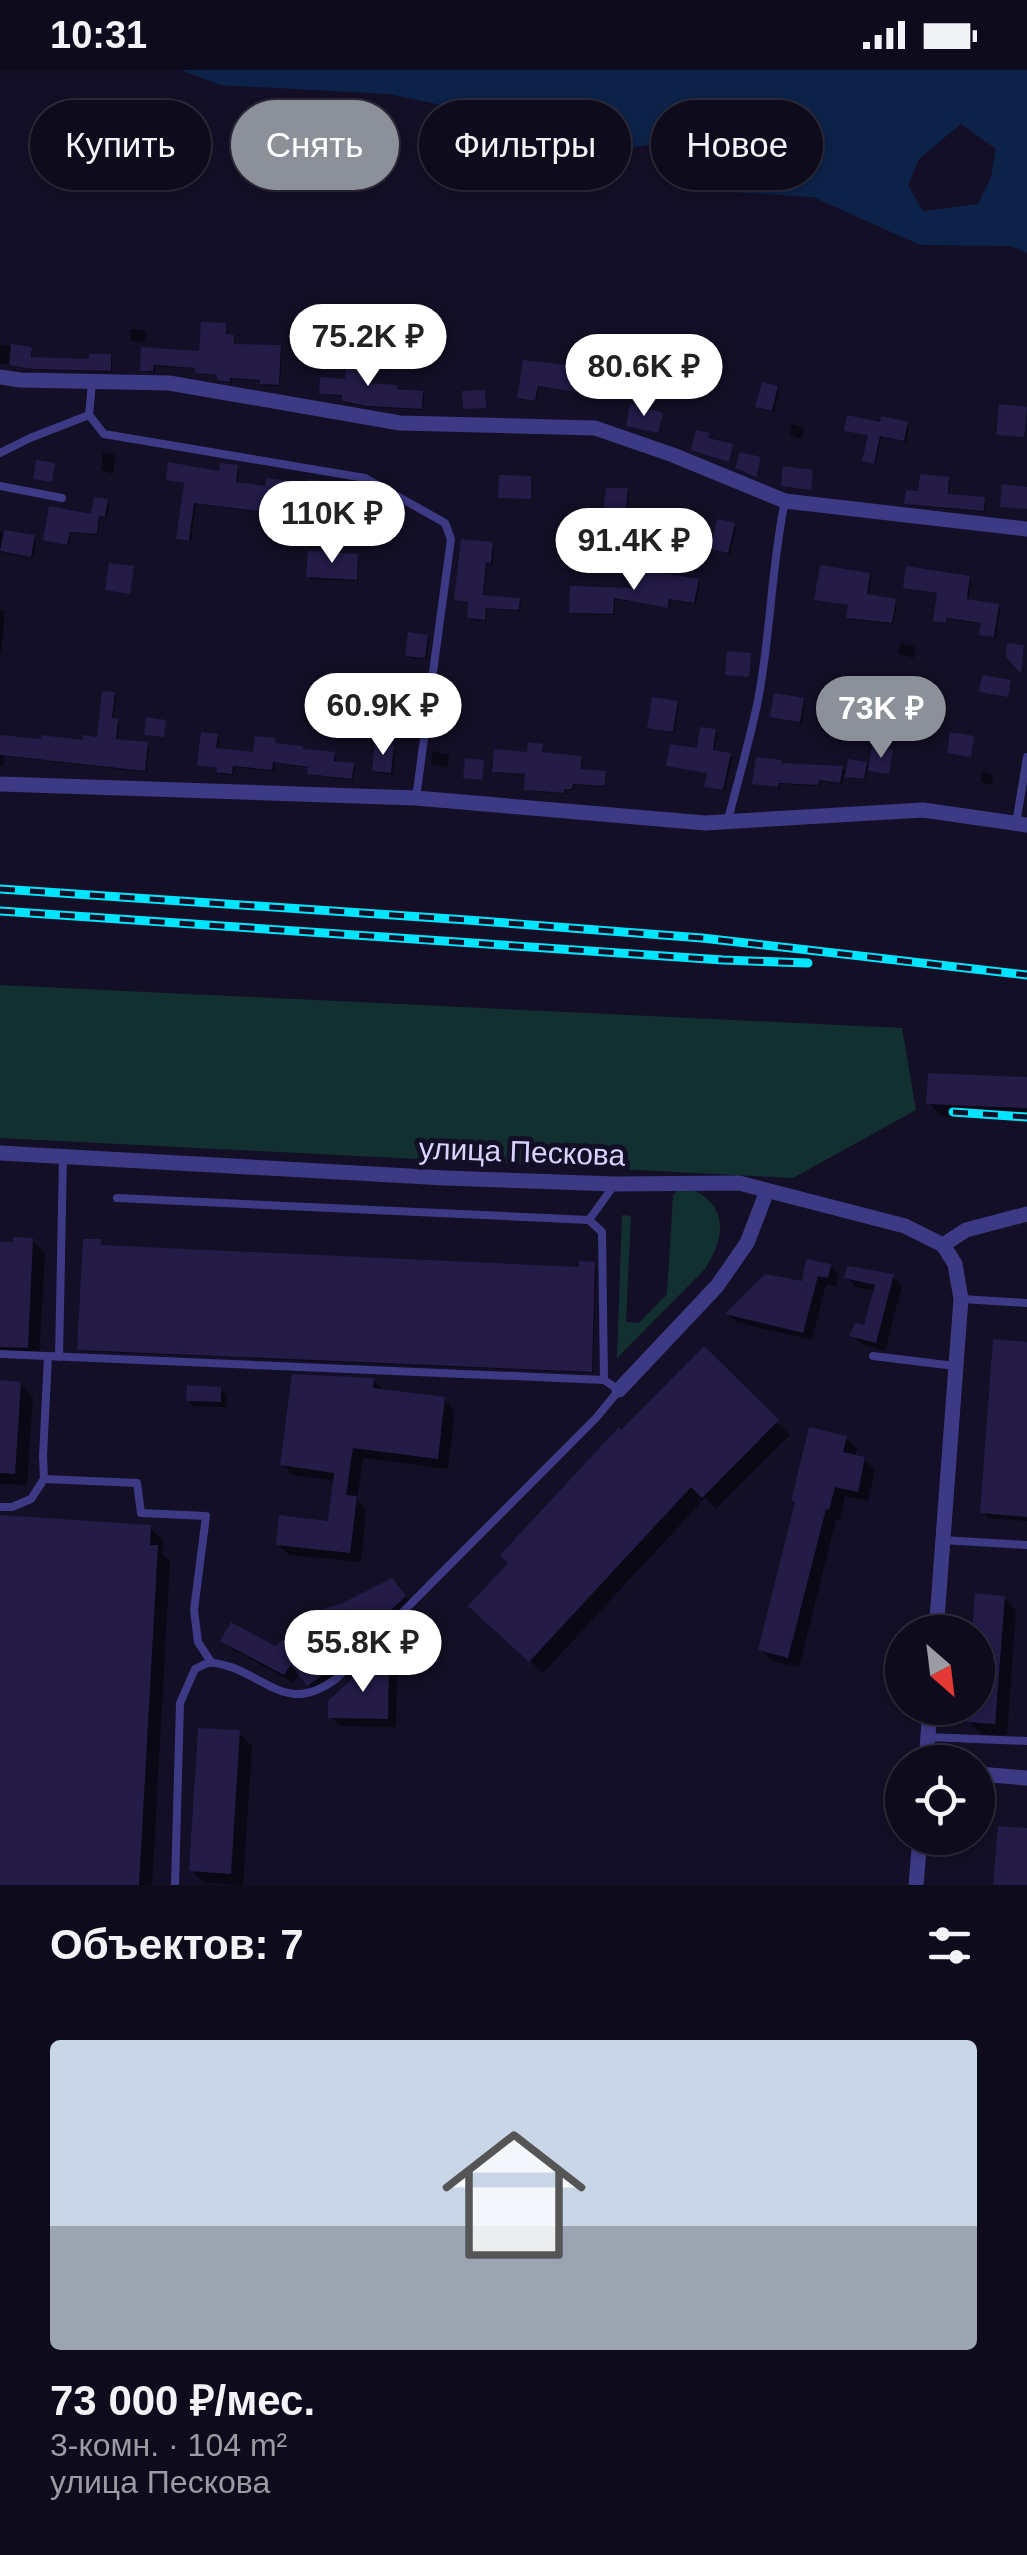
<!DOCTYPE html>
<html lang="ru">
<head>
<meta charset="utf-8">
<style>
  :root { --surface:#0e0b1c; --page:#1c1929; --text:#f1f3f6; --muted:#9b9ba3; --line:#2e2b3b; --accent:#8c9099 }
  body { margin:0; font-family:Arial,sans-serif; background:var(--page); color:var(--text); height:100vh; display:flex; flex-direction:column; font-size:38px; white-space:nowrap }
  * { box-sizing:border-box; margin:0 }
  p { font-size:32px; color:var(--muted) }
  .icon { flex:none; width:55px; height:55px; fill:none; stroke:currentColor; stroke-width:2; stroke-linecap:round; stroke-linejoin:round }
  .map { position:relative; height:1815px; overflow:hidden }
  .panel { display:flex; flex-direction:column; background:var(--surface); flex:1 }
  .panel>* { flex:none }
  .guide { position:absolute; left:30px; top:30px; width:968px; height:90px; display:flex; gap:20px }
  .needle { width:65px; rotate:152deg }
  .tools { position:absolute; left:885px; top:1545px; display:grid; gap:20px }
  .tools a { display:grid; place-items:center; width:110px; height:110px; border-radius:50%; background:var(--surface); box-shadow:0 2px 8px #0004,0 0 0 2px var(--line); font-size:50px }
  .price { position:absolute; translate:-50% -85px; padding:0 22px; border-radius:35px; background:#fff; color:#222; font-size:32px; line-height:65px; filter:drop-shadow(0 2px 5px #0008) }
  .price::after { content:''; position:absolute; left:50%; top:60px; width:30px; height:22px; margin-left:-15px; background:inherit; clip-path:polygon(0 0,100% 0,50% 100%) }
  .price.current { background:var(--accent); color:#fff }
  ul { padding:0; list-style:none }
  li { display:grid; align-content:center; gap:20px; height:530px; padding:0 50px }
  li span { display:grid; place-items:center; height:310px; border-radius:10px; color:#555 }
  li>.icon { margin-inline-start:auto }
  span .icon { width:180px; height:180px; fill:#fffc; stroke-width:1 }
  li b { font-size:42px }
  h2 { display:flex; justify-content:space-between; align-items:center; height:120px; padding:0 50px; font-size:42px }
  .tag { padding:0 35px; border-radius:45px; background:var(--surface); box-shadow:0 2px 8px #0004,0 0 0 2px var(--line); font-size:35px; line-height:90px }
  .tag.current { background:var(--accent); color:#fff }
  .status { display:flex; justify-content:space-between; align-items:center; height:70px; padding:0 50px; background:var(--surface); direction:ltr }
  .status svg { height:28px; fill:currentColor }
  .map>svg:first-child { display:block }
  .green { fill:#12302f }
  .water { fill:#0c2248; fill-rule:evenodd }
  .shadow { fill:#0007 }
  .building { fill:#241b47 }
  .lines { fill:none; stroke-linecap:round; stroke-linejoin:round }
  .lane { stroke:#3d3a85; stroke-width:8 }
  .street { stroke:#3d3a85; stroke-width:15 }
  .rail-casing { stroke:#00e5ff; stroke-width:9 }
  .rail { stroke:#130f26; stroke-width:5; stroke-dasharray:15; stroke-linecap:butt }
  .labels { text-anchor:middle; stroke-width:10; stroke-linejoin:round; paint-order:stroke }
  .street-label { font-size:30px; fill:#d9d4ff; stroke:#130f26 }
</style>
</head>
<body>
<div class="status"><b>10:31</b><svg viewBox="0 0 49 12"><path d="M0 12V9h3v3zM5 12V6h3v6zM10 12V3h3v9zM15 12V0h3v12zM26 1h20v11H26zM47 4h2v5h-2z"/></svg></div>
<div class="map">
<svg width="1027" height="1815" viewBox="0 0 1027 1815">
  <rect width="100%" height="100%" fill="#130f26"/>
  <g class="green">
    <polygon points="0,915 902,958 916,1040 793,1108 0,1068"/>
    <path d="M689 1118C729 1135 726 1166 705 1199L617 1288 622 1145 631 1146 626 1252 639 1253 667 1224 673 1125 679 1119Z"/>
  </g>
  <path class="water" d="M181 0H1027V183L1011 176 920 175 813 127 713 121 718 93 680 71 601 81V47C571 36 557 32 530 53L388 24 220 15ZM961 54 996 79 991 107 978 134 923 141 908 116 919 89Z"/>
  <g class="shadow">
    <polygon points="225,256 227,258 227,267 235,269 235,276 280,278 282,280 280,316 265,316 262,311 232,309 232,313 222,311 220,306 200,304 198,299 155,296 155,303 142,300 144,280 201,283"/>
    <polygon points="131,259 144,260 146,262 145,272 132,271 130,269"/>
    <polygon points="0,275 31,279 33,282 32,289 92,291 110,287 112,289 112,302 38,300 0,293"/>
    <polygon points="367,289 369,292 368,316 396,317 422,323 424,325 423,340 371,337 346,333 344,326 324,325 322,323 347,311"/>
    <polygon points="525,293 592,301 595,303 591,324 539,316 537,332 522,330 520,328"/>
    <polygon points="777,318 779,320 774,342 760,339 758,337"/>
    <polygon points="792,354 804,358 801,369 790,364"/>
    <polygon points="882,354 907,354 909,357 906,372 882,367 875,394 867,392 864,390 870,366 847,360"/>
    <polygon points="103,382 115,385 113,404 101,400"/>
    <polygon points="237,398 239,400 237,415 267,419 323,414 325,416 323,429 291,425 289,439 275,437 274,444 196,434 191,471 181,470 179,468 186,414 169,409 221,404"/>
    <polygon points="948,410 950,412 949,426 984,430 986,432 985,442 909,435 907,433"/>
    <polygon points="627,421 629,423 626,463 606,462 604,460"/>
    <polygon points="107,432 109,434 107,448 100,447 98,465 71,463 69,475 45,469 93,447"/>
    <polygon points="734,455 736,458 730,484 715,480 713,478"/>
    <polygon points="0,461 34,467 36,470 33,488 0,482"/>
    <polygon points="492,475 494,477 493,494 487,493 484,528 519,530 521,533 520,541 487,538 486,551 472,550 470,548 471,533 457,530"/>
    <polygon points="357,487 359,489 358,511 311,509 309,506"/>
    <polygon points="869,506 871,508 868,527 897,534 893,554 851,550 849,548 851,536 817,529"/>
    <polygon points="969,509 971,511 968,532 1000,538 996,568 982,564 983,554 948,549 947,553 938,552 936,550 940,524 906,517"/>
    <polygon points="697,511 700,513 696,534 671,530 669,538 615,529 615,545 574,544 572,542 633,521"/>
    <polygon points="0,539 5,541 1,583 0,583"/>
    <polygon points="427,567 429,569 427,589 410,588 408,586"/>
    <polygon points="900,573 915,577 914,588 899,584"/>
    <polygon points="114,624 116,626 113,651 119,654 117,672 147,675 149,677 146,702 4,686 3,696 0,695 0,665 7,668 85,672 99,669"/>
    <polygon points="803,630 805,633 802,653 773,646"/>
    <polygon points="676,633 679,635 674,663 650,657"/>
    <polygon points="715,662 717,664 714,683 732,687 725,721 707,716 709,703 669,695 699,681"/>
    <polygon points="217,666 219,668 218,681 255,685 275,671 277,675 334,685 336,687 336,693 355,697 353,710 312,705 310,698 275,693 274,701 235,697 234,705 221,704 219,699 200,694"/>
    <polygon points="542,676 543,685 581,688 583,690 582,702 605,703 607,705 606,717 574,715 574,720 566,720 566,724 529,721 526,719 528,705 497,703 495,701"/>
    <polygon points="393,678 395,680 393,704 377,703 375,700"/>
    <polygon points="433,681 449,685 447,698 431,694"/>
    <polygon points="783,695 842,698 848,704 865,695 868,697 865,710 850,708 844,702 842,714 820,711 820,716 780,714 780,718 755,713"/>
    <polygon points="982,701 993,705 992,715 981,712"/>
    <polygon points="1027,1010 1027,1050 941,1046 929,1033"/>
    <polygon points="32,1170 45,1183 39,1289 0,1288 0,1174"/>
    <polygon points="100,1172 102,1178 582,1200 594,1195 596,1197 593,1303 82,1281 80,1279"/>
    <polygon points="830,1196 839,1205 836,1216 826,1214 812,1270 736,1252 728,1244 803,1214"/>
    <polygon points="847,1207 893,1207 902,1216 885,1281 861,1274 852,1265 866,1258 876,1221 856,1217"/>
    <polygon points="1027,1274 1027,1451 988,1448 983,1442"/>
    <polygon points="704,1279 790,1365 716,1439 705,1428 543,1603 484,1549 621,1363"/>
    <polygon points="373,1310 386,1322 444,1330 455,1341 448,1399 363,1388 357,1430 366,1439 361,1492 289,1485 278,1474 331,1454 336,1411 293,1405 282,1394"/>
    <polygon points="0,1313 20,1314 33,1327 27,1415 0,1414"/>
    <polygon points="220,1319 226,1325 226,1337 194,1336 189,1330"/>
    <polygon points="846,1368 857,1379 855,1387 864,1389 875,1400 868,1431 845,1426 840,1450 836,1449 799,1597 772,1591 761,1580"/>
    <polygon points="0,1448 150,1458 163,1470 162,1483 170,1491 152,1815 0,1815"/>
    <polygon points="400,1520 413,1536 316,1623 300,1603 293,1612 232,1579 223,1571 275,1579"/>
    <polygon points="978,1526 1004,1528 1016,1541 1007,1665 981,1664 968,1651 969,1638 978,1638 978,1562 975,1562"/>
    <polygon points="388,1595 397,1604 396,1657 340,1656 331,1647"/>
    <polygon points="239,1663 252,1676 243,1815 204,1813 191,1800"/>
  </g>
  <g class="building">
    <polygon points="201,252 226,253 226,264 234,265 234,274 281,275 279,315 260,314 260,310 230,308 230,312 217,310 217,305 195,303 195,298 154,295 153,301 140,301 141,277 199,281"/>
    <polygon points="11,274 32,277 31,287 89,289 89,284 111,284 111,301 34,299 9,295"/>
    <polygon points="346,286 368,287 367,313 397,315 397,319 423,321 422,339 367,336 342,331 342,325 319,324 320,307 345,309"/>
    <polygon points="523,290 594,298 590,324 538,316 535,331 517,328"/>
    <polygon points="762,312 778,316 772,341 755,337"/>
    <polygon points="485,320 486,338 463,339 462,321"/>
    <polygon points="630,334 644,336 644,338 663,343 658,363 626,356"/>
    <polygon points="999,334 1027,337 1024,367 996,365"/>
    <polygon points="847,345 880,352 881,346 908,352 904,371 880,366 874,394 862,391 868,365 844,361"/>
    <polygon points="696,360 710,363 708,368 733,374 729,392 691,380"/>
    <polygon points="740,382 761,387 756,407 735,398"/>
    <polygon points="36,390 55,393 52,412 33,409"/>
    <polygon points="168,392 219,401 220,393 238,395 236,412 265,416 266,408 306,413 307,409 324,411 322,428 290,424 288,438 273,436 272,443 194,433 189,471 176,469 184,413 166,410"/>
    <polygon points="783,396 813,400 811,420 781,416"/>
    <polygon points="920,404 949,407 948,424 985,427 984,441 904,434 906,420 918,421"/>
    <polygon points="499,405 531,406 531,429 498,428"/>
    <polygon points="1002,414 1027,417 1027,439 1000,437"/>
    <polygon points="606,418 628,418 624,462 601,461"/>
    <polygon points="94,427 108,429 105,447 99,446 97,464 70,462 67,475 43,470 49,436 91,444"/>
    <polygon points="717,449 735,453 728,483 710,479"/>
    <polygon points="4,460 35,465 31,487 0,481"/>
    <polygon points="641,460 671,465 669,480 639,474"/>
    <polygon points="461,469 493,472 491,493 486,492 483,525 520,528 519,540 486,538 485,550 467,548 468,532 454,530"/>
    <polygon points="308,481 358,484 357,510 306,507"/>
    <polygon points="109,493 134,496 130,524 105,520"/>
    <polygon points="820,495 870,503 867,524 896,529 892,553 846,548 848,535 814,530"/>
    <polygon points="906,496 970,506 967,529 999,534 994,567 979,565 981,553 947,548 946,553 933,551 937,523 903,518"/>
    <polygon points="635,499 699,509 694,533 669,529 668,538 614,528 613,544 569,543 570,516 631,518"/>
    <polygon points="408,562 428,565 425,588 405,586"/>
    <polygon points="1007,573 1024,575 1021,604 1006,587"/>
    <polygon points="727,581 751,583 749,607 725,605"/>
    <polygon points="982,605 1011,610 1008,627 979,622"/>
    <polygon points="102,621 115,622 112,648 118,649 116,669 148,672 145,701 0,685 0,665 41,669 41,665 83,670 83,665 97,667"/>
    <polygon points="774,623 804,628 800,652 770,647"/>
    <polygon points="652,627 678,631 673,662 647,658"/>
    <polygon points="146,647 166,650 164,667 144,665"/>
    <polygon points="700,657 716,659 713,680 731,683 723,720 704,717 707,703 666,696 670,674 697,678"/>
    <polygon points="201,662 218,664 216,678 253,682 255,666 276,668 275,673 303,676 303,679 335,682 334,691 354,693 352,709 307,704 308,697 273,692 272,700 233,696 232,704 216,702 217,698 197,695"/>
    <polygon points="950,662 974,666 971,687 947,683"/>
    <polygon points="528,672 543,674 542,682 582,686 581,699 606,701 605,716 573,714 572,719 565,719 564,723 524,720 525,704 492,702 494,679 527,682"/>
    <polygon points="375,673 394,675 391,703 372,701"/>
    <polygon points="872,677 893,680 889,704 868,701"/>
    <polygon points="756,687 782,690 781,693 843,696 840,713 819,710 818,715 779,713 778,717 752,714"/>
    <polygon points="465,688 484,690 482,710 463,708"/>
    <polygon points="848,689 867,692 864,709 845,707"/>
    <polygon points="928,1003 1027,1007 1027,1038 926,1034"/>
    <polygon points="13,1167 33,1168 28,1278 0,1277 0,1172 13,1172"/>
    <polygon points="83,1169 101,1169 101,1175 579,1197 579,1191 595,1192 592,1302 77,1280"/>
    <polygon points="806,1189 831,1194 828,1208 818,1206 803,1263 725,1244 765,1204 802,1211"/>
    <polygon points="847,1196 894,1204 876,1273 849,1266 855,1253 864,1255 875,1215 844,1208"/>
    <polygon points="993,1269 1027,1272 1027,1447 980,1443"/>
    <polygon points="704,1276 779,1350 702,1428 691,1417 529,1592 468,1536 508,1493 500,1485 619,1357 621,1360"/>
    <polygon points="292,1304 374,1308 373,1318 445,1327 438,1389 353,1378 346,1425 357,1426 350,1483 276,1475 279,1445 328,1451 334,1403 280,1395"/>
    <polygon points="0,1310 21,1312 15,1404 0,1403"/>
    <polygon points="187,1315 221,1317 221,1332 186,1331"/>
    <polygon points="809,1357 847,1366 843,1382 865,1387 858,1422 835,1417 829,1440 826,1439 788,1588 758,1580 795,1432 791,1431"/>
    <polygon points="0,1445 151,1455 150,1475 158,1475 139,1815 0,1815"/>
    <polygon points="392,1508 406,1526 337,1591 342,1592 307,1616 291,1595 284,1605 220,1571 231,1552 275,1576 326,1538 343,1533"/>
    <polygon points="975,1523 1005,1526 995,1654 966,1652 967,1638 978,1638 978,1562 972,1562"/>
    <polygon points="370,1592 389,1592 388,1649 328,1648 328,1631"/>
    <polygon points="198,1658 240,1660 231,1804 189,1801"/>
    <polygon points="998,1756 1027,1758 1027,1815 993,1815"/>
  </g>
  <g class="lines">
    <g class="lane">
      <polyline points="92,313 89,345 104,364 365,408 445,453 451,469 416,728"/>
      <polyline points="0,383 30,368 89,345"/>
      <polyline points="0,416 62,428"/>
      <path d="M728 750C738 710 750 670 758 630 771 564 771 496 785 431"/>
      <polyline points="1016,754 1027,687"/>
      <polyline points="117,1128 589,1150 615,1114"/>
      <polyline points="589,1150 602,1162 604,1310"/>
      <polyline points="961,1229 1027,1233"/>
      <path d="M0 1284 604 1310 619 1320 596 1348 337 1608C293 1641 276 1616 234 1598 227 1596 217 1592 210 1593 205 1593 200 1597 195 1599L180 1633 175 1815"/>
      <polyline points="873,1286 955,1296"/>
      <polyline points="59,1287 63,1087"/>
      <polyline points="44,1409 137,1413 141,1443 206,1446 194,1540 198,1572 211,1592"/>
      <polyline points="0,1437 12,1437 31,1429 44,1409 43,1386 48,1286"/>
      <polyline points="942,1470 1027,1475"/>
      <polyline points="928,1667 1027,1671"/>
    </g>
    <g class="street">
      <polyline points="0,307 20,310 169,313 400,353 595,358 673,385 785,431 1027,459"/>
      <polyline points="0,714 416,728 705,753 923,740 1027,755"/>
      <polyline points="0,1083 445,1108 615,1114 739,1113 905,1156 943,1175 966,1160 1027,1144"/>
      <polyline points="619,1320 717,1216 747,1173 767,1121"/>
      <polyline points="936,1562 961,1229 955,1194 943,1175"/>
      <polyline points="926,1692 930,1638"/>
      <polyline points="978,1704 1027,1708"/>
      <polyline points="916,1815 920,1768"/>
    </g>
    <g class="rail-casing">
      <g id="rail">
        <polyline points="0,819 467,850 702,868 1027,905"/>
        <polyline points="0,841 723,890 808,893"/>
        <polyline points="953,1042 1027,1047"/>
      </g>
    </g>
    <use href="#rail" class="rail"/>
  </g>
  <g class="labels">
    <g class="street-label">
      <text transform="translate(522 1082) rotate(2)" y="10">улица Пескова</text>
    </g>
  </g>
</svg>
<div class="tools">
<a><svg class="needle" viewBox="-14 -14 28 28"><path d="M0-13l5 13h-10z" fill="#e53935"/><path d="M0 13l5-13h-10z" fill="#9b9ba3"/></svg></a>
<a><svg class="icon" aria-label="locate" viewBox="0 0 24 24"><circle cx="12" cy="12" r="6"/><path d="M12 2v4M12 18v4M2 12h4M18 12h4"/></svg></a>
</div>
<b class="price" style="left:368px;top:319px">75.2K ₽</b>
<b class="price" style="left:644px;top:349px">80.6K ₽</b>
<b class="price" style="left:332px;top:496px">110K ₽</b>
<b class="price" style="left:634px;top:523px">91.4K ₽</b>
<b class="price" style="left:383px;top:688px">60.9K ₽</b>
<b class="price current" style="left:881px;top:691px">73K ₽</b>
<b class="price" style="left:363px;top:1625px">55.8K ₽</b>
<div class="guide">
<a class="tag">Купить</a>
<a class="tag current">Снять</a>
<a class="tag">Фильтры</a>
<a class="tag">Новое</a>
</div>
</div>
<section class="panel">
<h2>Объектов: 7<svg class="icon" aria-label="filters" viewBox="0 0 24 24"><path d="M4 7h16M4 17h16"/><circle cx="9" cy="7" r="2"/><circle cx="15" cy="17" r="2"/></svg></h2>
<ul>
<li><span style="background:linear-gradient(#c9d6e8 60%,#9aa5b1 0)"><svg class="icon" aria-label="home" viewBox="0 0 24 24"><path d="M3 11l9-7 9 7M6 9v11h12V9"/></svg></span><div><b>73 000 ₽/мес.</b><p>3-комн. · 104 m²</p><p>улица Пескова</p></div></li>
</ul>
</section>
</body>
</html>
